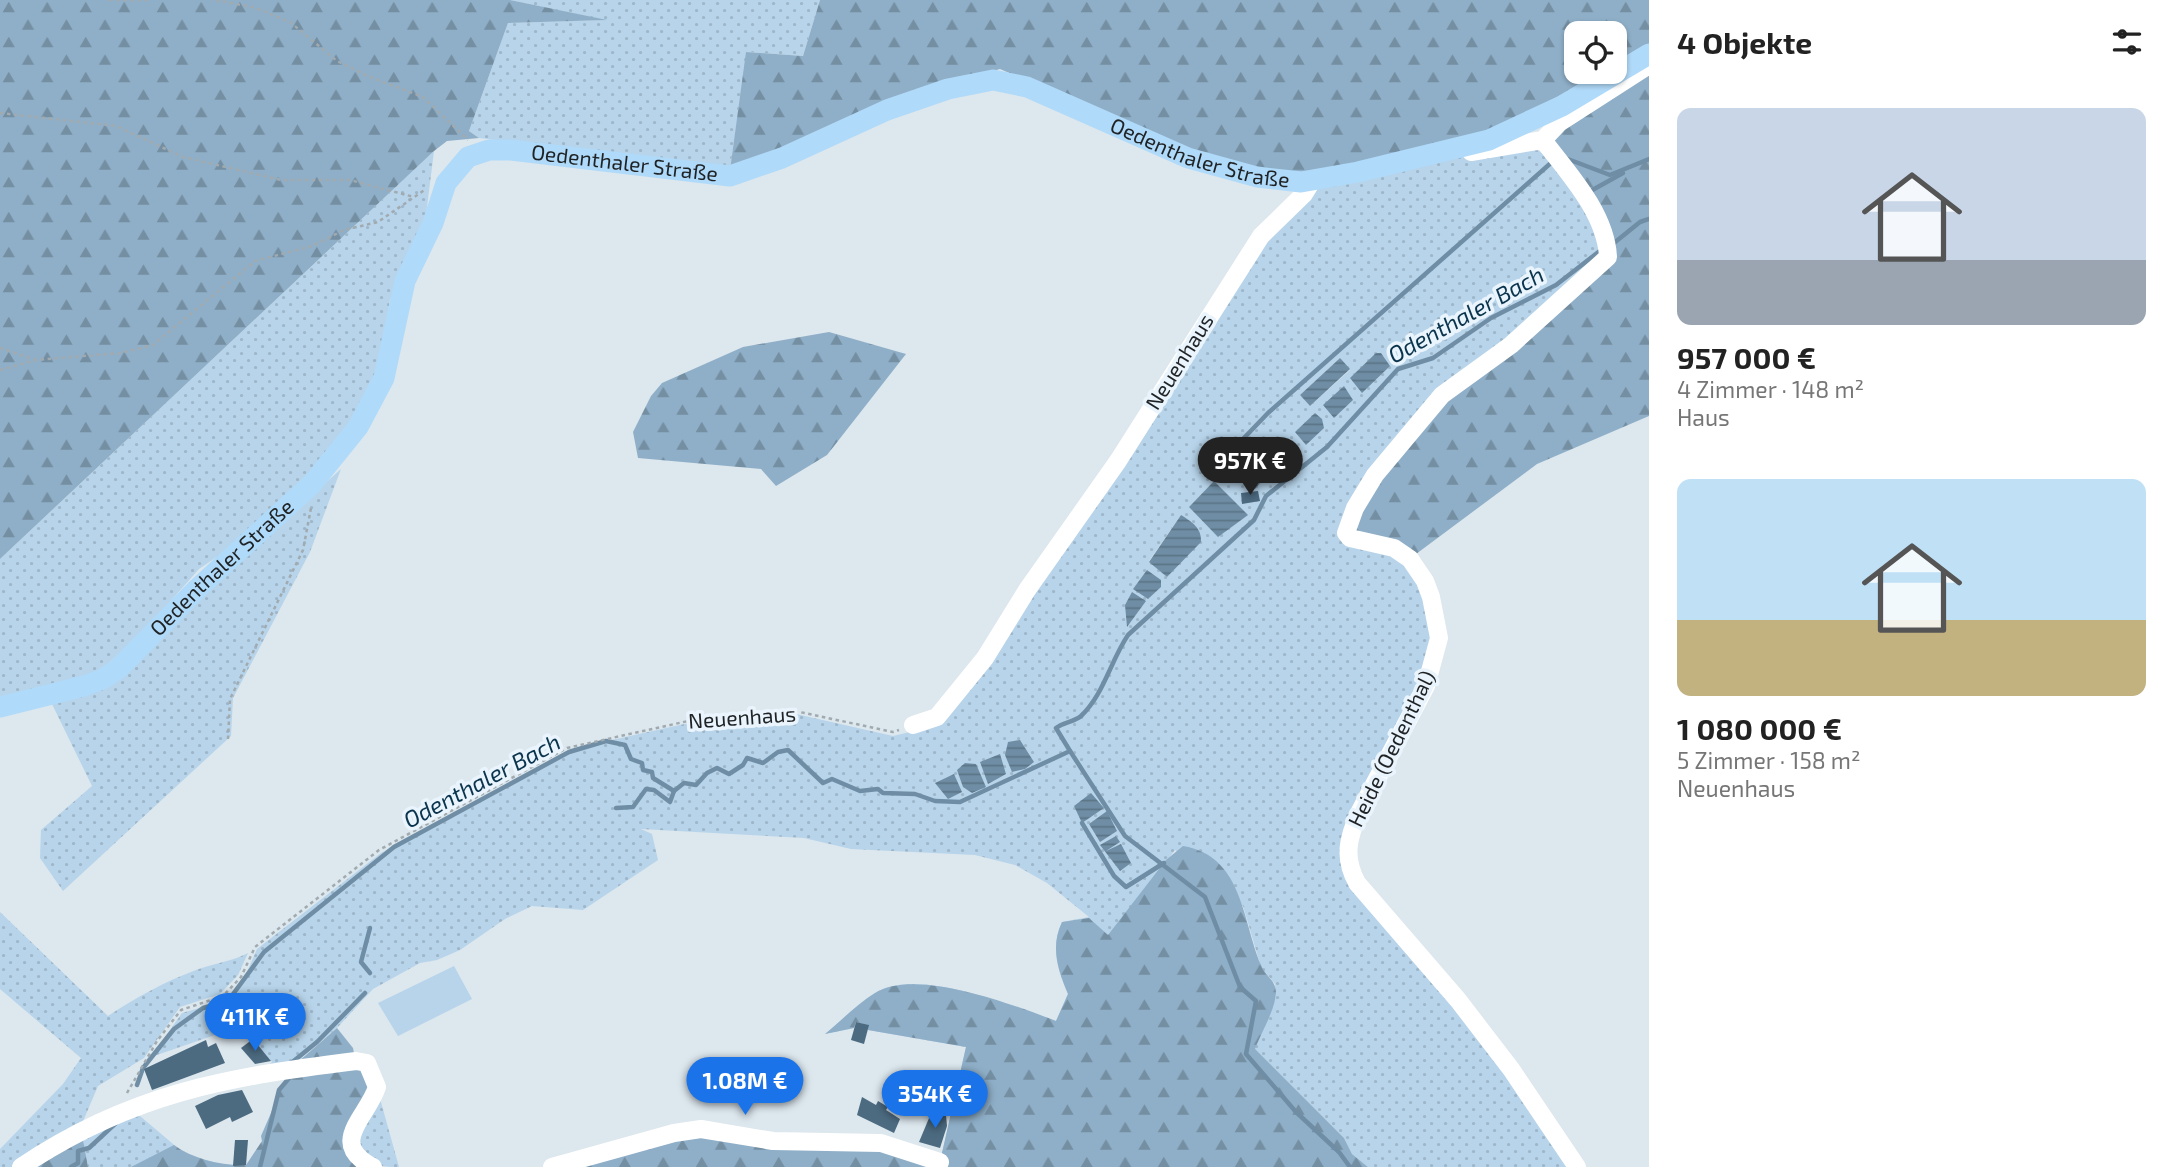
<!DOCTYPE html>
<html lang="de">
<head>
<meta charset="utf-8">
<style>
  :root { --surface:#fff; --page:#f6f6f6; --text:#222; --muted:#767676; --accent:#1a73e8 }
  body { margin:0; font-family:"Exo 2",sans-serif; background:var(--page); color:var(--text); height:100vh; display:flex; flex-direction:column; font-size:26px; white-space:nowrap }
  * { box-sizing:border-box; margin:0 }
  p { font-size:23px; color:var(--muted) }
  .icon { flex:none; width:38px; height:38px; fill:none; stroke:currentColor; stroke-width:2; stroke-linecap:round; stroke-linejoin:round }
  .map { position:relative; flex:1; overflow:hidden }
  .drawer { display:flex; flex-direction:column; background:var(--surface); width:525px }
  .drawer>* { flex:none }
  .tools { position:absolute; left:1564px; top:21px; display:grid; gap:14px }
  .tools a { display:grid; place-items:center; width:63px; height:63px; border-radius:14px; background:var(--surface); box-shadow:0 2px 5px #0004; font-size:35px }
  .price { position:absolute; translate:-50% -60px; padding:0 16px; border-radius:24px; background:var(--accent); color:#fff; font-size:23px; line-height:46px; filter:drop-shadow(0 2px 4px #0008) }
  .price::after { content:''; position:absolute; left:50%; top:42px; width:21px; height:16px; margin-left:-10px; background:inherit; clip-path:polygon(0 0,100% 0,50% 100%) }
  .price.on { background:#222; color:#fff }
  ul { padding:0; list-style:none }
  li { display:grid; align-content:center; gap:14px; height:371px; padding:0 28px }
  li span { display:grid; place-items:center; height:217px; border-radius:14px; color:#555 }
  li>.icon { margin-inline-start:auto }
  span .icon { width:126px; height:126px; fill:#fffc; stroke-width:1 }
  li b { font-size:30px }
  h2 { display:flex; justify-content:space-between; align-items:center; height:84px; padding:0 28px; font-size:30px }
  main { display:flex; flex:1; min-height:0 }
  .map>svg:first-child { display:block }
  .grass { fill:url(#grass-dots); fill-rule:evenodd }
  .forest { fill:url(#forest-firs) }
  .garden { fill:#b7d4ea }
  .water { fill:url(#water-rules) }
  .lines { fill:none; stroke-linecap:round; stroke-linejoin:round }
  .stream { stroke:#6f8ea5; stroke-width:4.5 }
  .building { fill:#4c6a80 }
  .path { stroke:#a1aaaf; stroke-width:2.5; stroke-dasharray:3.5 3.5; stroke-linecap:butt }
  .minor { stroke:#fff; stroke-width:18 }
  .major { stroke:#b0daf9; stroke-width:21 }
  .labels { text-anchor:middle; stroke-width:7; stroke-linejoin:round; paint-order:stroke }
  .street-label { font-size:21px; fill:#1f2325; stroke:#eaf4fc }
  .water-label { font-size:23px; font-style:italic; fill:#0a344d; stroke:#eaf4fc }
</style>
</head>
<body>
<main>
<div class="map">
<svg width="1649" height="1167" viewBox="0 0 1649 1167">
  <defs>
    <pattern id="grass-dots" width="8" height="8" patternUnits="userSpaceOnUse" patternTransform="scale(1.75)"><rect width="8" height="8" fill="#b7d4ea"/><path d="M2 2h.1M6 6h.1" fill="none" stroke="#9db6c9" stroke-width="1.8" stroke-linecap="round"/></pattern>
    <pattern id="forest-firs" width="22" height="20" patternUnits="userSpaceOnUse" patternTransform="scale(1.75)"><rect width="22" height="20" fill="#8fafc8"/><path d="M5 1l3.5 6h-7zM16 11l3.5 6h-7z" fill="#748ea2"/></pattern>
    <pattern id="water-rules" width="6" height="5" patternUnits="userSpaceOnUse" patternTransform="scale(1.75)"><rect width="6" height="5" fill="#6f8ea5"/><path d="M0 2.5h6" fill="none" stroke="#5b7486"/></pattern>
  </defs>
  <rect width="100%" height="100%" fill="#dce7ee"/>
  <g class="grass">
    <polygon points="510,0 820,0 803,56 747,52 730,170 479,138 469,131 508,23 604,20"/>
    <path d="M1536 149 1549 158 1558 152 1649 294 1393 551 1421 583 1433 651 1343 856 1573 1167H1368L1352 1154 1344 1138 1254 1049 1276 996 1275 984 1261 967 1243 906 1175 850 1163 866 1203 898 941 1158 966 1047 868 1030V1025L856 1022 854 1028 825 1034C841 1021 857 1004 875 993 918 966 1012 1007 1056 1021L1068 994C1058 970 1050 947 1062 922L1089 917 1047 883 1015 865 975 855 851 849 804 838 641 829 652 834 658 860 583 910 532 906 505 919 460 950 437 960 420 963 373 989 337 1028 299 1060 265 1068 272 1062 241 1026 151 1057 182 1013 227 1000 244 979 257 949 381 853 571 749 689 723 796 714 893 736 927 728 1264 237 1312 190 1440 159ZM1340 358 1350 370 1310 406 1300 395ZM1214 481 1247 515 1189 507ZM1181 515 1175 567 1167 577 1149 561Z"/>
    <polygon points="434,151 425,223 390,300 377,376 345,437 239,542 199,569 146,629 98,673 0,701 0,559"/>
    <polygon points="341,469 310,552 233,698 231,736 63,891 40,858 41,830 92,786 52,704 69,700 216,581"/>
    <path d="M0 912 108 1016C137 997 164 982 196 970 214 963 231 962 248 953L238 975 220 994 180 1007 144 1058 98 1086 81 1126 14 1167H0V1149L63 1084 81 1058 0 989Z"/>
    <path d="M379 1095 399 1167C368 1167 361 1161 355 1131Z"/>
    <polygon points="133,1114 140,1116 186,1155 233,1167 88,1167 82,1134"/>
  </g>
  <g class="forest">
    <polygon points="0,0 510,0 607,20 508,23 469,131 479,138 447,141 434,151 0,559"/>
    <polygon points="820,0 1649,0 1649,44 1615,65 1615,33 1577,33 1577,72 1605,72 1486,134 1357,166 1302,172 1256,168 1202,156 1000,69 914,93 780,152 730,170 746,52 803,56"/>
    <polygon points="1649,70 1649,416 1537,464 1412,557 1353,532 1357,510 1445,398 1615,254 1615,245 1550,141 1562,127"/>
    <polygon points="829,332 906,354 827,455 776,486 761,469 638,458 633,432 651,396 662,383 743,347"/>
    <path d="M1183 846C1243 856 1242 920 1261 965 1265 976 1276 980 1276 993 1275 1010 1261 1033 1255 1049L1344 1138 1352 1154 1368 1167H563L697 1134 868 1146 939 1166 966 1047 868 1030V1025L856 1022 854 1028 825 1034C841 1021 857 1004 875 993 916 967 1014 1005 1056 1021L1068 994C1058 970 1050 947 1062 922L1089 918 1108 935 1166 860Z"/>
    <polygon points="337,1028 353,1048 355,1059 299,1061"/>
    <path d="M354 1064 373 1083 347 1126 366 1167H131L174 1145C193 1159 222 1166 246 1165L262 1141 261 1136 281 1090 294 1075Z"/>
    <polygon points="82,1134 88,1167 28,1167"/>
  </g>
  <polygon class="garden" points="454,966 472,999 398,1036 378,1003"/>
  <g class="water">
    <polygon points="1376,353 1381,353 1390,366 1362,393 1350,378"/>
    <polygon points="1340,358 1350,369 1310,406 1300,395"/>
    <polygon points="1344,386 1353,400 1334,418 1323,405"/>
    <polygon points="1315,413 1322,419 1324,428 1306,445 1295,432"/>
    <polygon points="1263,460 1272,469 1255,489 1244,480"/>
    <polygon points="1214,481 1248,515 1218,537 1189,507"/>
    <path d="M1181 515C1192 522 1202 528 1201 542L1167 577 1149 562Z"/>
    <polygon points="1147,570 1161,580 1161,587 1148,599 1133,589"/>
    <polygon points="1132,592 1146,601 1127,627 1125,605"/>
    <polygon points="1020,740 1034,762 1025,769 1012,772 1005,755 1008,742"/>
    <polygon points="1000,754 1006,774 988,784 980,762"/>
    <polygon points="965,763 976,764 986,787 972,793 963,787 957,770"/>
    <polygon points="954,774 962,792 948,799 935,783"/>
    <polygon points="1091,793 1104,808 1082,823 1074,806"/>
    <polygon points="1107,811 1117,831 1100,842 1089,824"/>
    <polygon points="1116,836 1120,842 1106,851 1121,844 1131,863 1120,871 1100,845"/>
  </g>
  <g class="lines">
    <g class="stream">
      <polyline points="1565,158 1610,175 1649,159"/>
      <polyline points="1587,193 1623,173"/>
      <polyline points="1614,243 1640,222 1649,219"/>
      <polyline points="1219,464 1268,413 1552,162"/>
      <polyline points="1070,751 1125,836 1205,897 1240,987 1256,1001 1246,1054 1296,1112 1339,1152 1350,1167"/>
      <polyline points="616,808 633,807 646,789 654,790 670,802 674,791"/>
      <polyline points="1082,823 1114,876 1126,887 1164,863"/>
      <polyline points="370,973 361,962 370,928"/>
      <polyline points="290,1064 317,1042 365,993"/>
      <path d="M137 1085 143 1068 174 1029 203 1008 228 1001 264 952 394 847 569 752 606 741 625 745 631 759 642 763 643 770 652 772 653 778 674 791 684 783 696 785 707 773 717 768 729 774 743 765 747 758 763 763 778 752 788 750 823 783 832 779 860 791 878 789 883 793 915 794 935 801 960 802 1070 751 1056 728C1064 722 1074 722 1081 716 1104 694 1110 662 1128 635L1254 520 1266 496 1327 447 1398 369 1433 358 1491 318 1556 285 1601 250"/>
      <polyline points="71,1167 78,1163 78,1151 89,1148 116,1123"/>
      <polyline points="260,1167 279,1090 290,1077"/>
    </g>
  </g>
  <g class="building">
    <polygon points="1258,491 1260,501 1242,504 1241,493"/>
    <polygon points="856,1022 869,1025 864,1044 851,1040"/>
    <polygon points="253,1039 271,1061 255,1064 241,1048"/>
    <polygon points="206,1040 208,1047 216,1043 225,1063 152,1090 144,1069"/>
    <polygon points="242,1090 253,1112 232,1122 230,1117 206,1129 195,1106 218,1095"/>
    <polygon points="862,1097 876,1105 878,1101 888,1107 886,1110 900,1119 894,1133 857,1115"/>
    <polygon points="932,1111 946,1115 947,1126 940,1148 919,1142"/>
    <polygon points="235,1140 248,1140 246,1165 233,1166"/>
  </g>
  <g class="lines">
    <g class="path">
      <polyline points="109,0 150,0"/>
      <polyline points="216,0 256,8 290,22 337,61 370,77 423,97 468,140"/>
      <polyline points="0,113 116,126 183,157 281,180 350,180 414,197"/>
      <polyline points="0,348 36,360"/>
      <polyline points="0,370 36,360 120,353 153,345 255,261 312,246 344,230 378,222 426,189"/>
      <polyline points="228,739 230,699 303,550 311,508"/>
      <polyline points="127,1093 157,1041 181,1010 223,996 241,977 255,947 379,850 567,748 688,721 795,711 893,732 899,730"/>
    </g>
    <g class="minor">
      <path d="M1543 140C1568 173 1606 213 1608 257L1511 345 1442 395 1375 475 1355 508 1346 533 1350 538 1394 548 1410 559 1425 581 1431 597 1439 638 1426 686 1359 813C1348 838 1343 857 1357 883L1458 1000 1511 1069 1577 1167"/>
      <polyline points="1471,152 1543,140 1559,123 1649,65"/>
      <polyline points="913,725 937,717 985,658 1027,590 1118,461 1261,236 1304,194 1312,181"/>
      <path d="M21 1167C131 1093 227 1077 356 1061L367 1063 377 1087C367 1118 327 1143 373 1167"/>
      <polyline points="552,1167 674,1133 701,1129 773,1141 881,1143 940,1162"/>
    </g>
    <path class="major" id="s1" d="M0 707 84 686 103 679 118 669 198 588 312 484 358 427 384 378 405 281 433 223 446 183 468 157 489 150H511L730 176 782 158 887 110 948 89 993 80 1027 87 1188 158 1257 177 1301 182 1358 172 1489 140 1562 106 1649 54"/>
  </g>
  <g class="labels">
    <g class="street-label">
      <text dy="7" stroke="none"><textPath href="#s1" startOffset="1528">Oedenthaler Straße</textPath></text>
      <text dy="7" stroke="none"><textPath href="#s1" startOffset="920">Oedenthaler Straße</textPath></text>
      <text transform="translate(1180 362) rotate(-58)" y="7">Neuenhaus</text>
      <text dy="7" stroke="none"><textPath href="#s1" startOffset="270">Oedenthaler Straße</textPath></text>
      <text transform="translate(742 718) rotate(-4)" y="7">Neuenhaus</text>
      <text transform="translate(1392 749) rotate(-64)" y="7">Heide (Oedenthal)</text>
    </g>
    <g class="water-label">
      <text transform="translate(1466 315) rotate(-29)" y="8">Odenthaler Bach</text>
      <text transform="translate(482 781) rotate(-28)" y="8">Odenthaler Bach</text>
    </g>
  </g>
</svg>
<div class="tools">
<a><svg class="icon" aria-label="locate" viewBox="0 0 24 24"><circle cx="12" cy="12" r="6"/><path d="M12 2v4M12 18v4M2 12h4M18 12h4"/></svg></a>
</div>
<b class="price on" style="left:1250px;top:497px">957K €</b>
<b class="price" style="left:255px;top:1053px">411K €</b>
<b class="price" style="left:745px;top:1117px">1.08M €</b>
<b class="price" style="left:935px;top:1130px">354K €</b>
</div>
<section class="drawer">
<h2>4 Objekte<svg class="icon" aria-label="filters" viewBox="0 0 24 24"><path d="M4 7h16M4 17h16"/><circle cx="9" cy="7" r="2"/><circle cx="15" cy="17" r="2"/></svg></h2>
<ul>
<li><span style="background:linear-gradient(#c9d6e8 70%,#9aa5b1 0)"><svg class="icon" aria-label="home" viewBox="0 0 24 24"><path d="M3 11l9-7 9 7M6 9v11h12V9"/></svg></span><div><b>957 000 €</b><p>4 Zimmer · 148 m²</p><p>Haus</p></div></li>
<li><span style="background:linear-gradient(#bfe0f5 65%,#c2b280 0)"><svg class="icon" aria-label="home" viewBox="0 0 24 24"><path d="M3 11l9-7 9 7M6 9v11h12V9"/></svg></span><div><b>1 080 000 €</b><p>5 Zimmer · 158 m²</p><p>Neuenhaus</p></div></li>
</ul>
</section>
</main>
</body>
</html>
